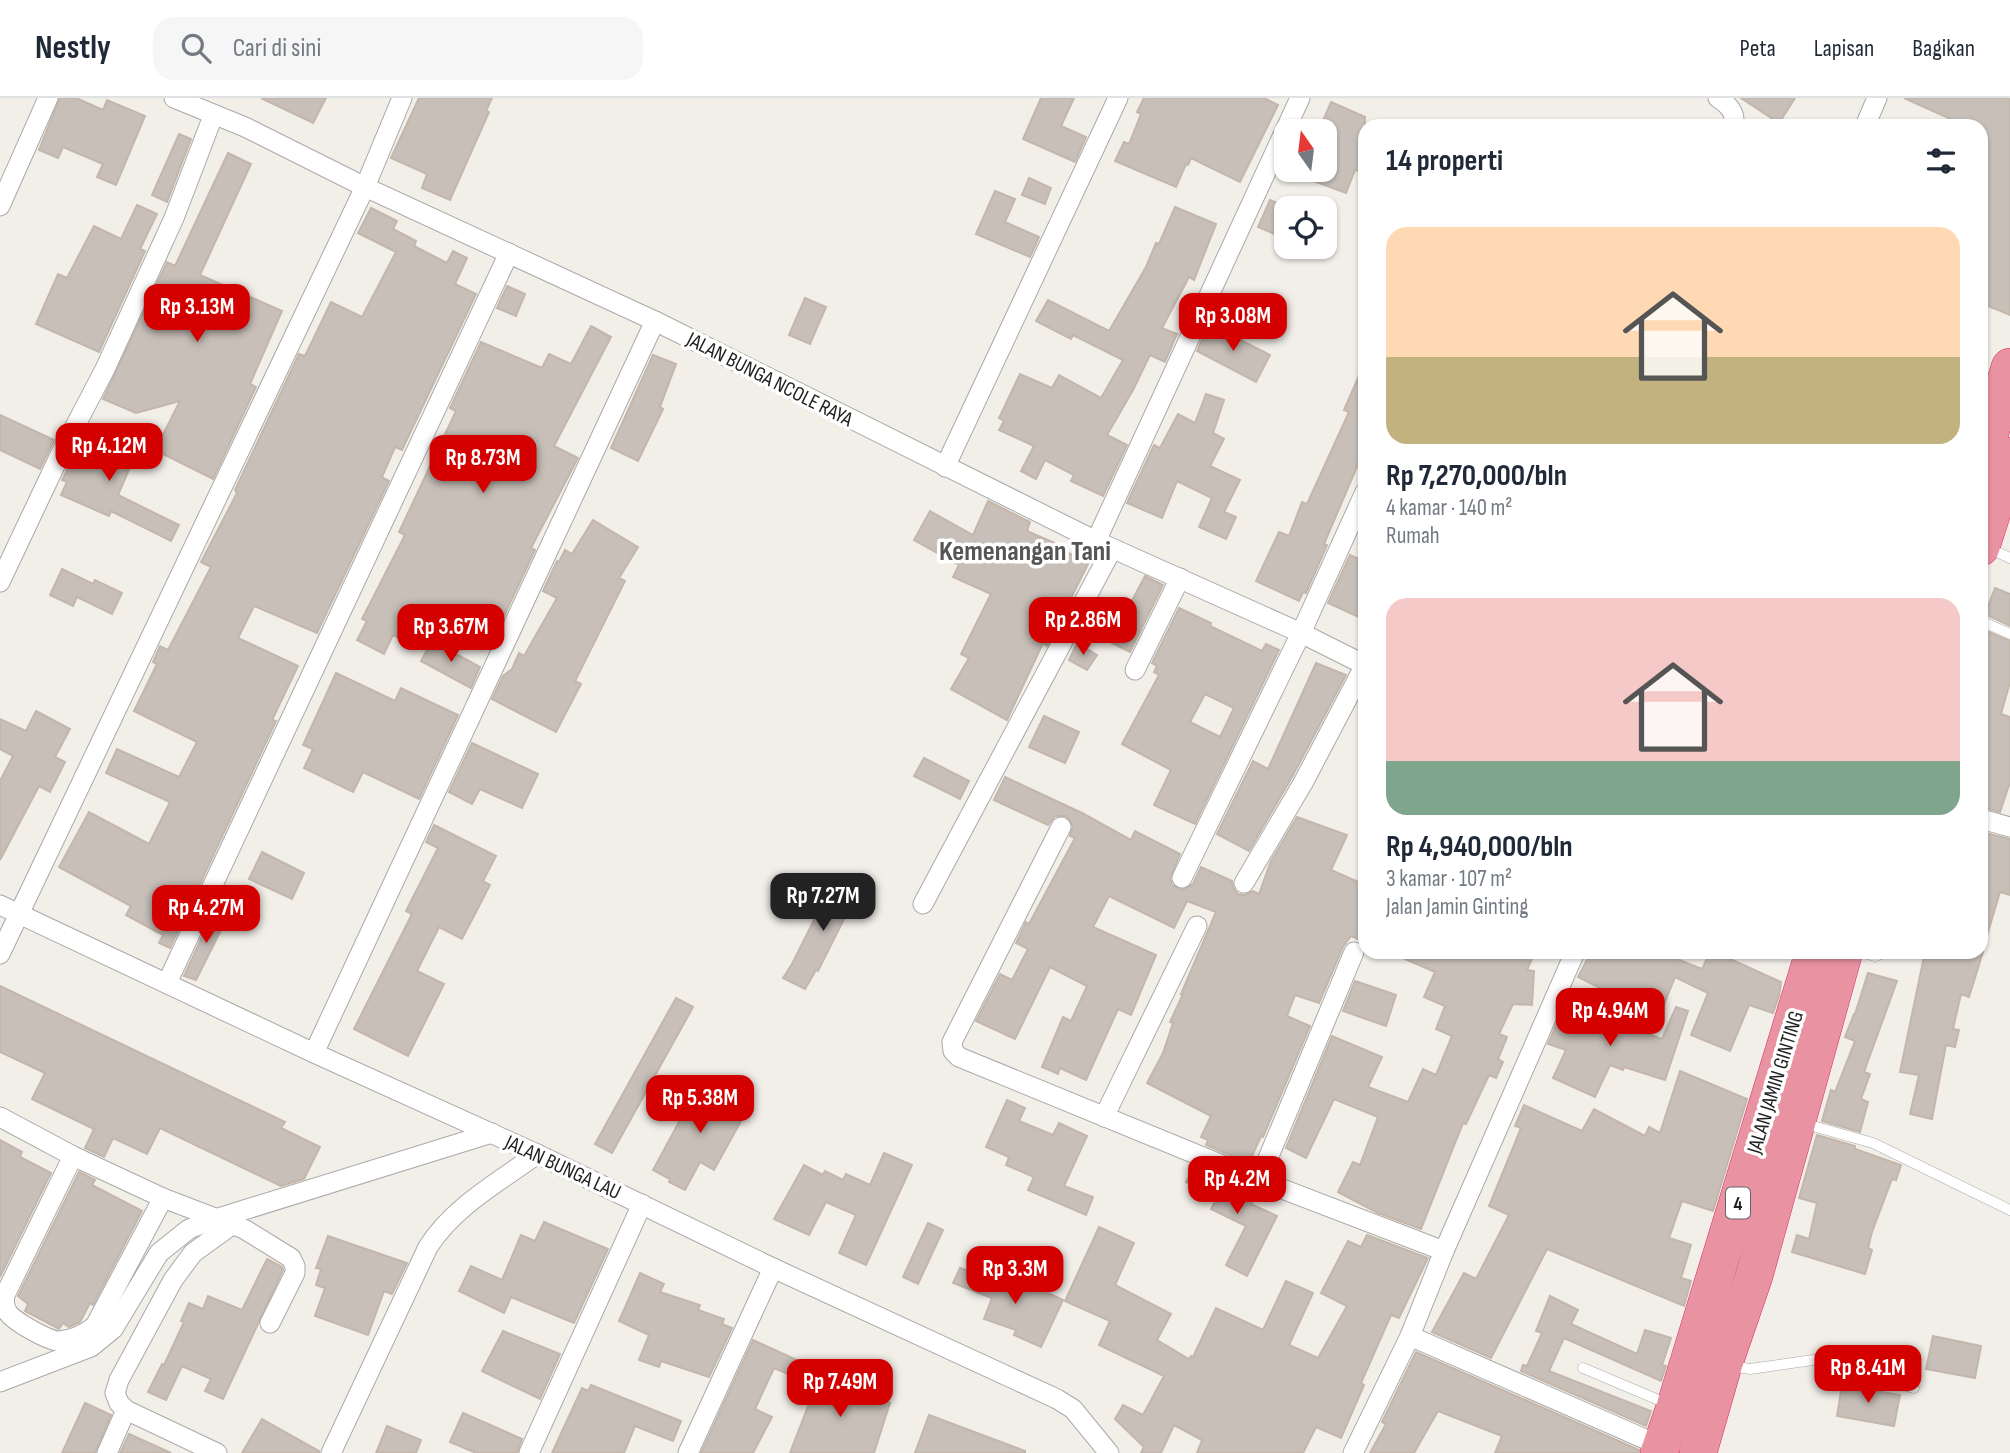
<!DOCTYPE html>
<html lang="id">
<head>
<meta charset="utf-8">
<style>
  :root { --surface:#fff; --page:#f6f6f7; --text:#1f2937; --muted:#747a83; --line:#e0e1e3; --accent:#d40000 }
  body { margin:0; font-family:"Sofia Sans Condensed",sans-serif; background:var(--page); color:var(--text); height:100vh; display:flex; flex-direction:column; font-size:26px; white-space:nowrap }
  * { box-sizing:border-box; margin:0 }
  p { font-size:23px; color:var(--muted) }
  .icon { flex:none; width:38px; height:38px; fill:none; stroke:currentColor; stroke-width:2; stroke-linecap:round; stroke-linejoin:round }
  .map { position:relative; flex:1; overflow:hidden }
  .details { position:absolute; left:1358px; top:21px; width:630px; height:840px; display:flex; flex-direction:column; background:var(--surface); border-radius:21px; box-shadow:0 2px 5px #0004 }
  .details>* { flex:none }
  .needle { width:46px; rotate:346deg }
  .buttons { position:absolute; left:1274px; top:21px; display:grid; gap:14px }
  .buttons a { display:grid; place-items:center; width:63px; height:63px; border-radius:14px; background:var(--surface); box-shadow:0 2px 5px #0004; font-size:35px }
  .price { position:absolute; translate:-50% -60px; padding:0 16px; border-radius:14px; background:var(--accent); color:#fff; font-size:23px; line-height:46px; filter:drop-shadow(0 2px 4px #0008) }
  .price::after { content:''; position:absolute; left:50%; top:42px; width:21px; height:16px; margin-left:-10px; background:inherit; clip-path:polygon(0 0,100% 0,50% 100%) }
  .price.current { background:#222; color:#fff }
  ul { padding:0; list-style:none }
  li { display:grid; align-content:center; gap:14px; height:371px; padding:0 28px }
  li span { display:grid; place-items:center; height:217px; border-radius:21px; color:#555 }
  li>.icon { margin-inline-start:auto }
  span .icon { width:126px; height:126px; fill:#fffc; stroke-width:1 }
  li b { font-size:30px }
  h2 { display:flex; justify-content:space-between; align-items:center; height:84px; padding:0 28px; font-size:30px }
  header { display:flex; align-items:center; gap:42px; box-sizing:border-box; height:98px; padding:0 35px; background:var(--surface); border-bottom:2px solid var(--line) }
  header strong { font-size:33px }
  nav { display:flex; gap:38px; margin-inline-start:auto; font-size:24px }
  .search { width:490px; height:63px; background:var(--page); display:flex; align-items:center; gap:18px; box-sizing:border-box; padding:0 24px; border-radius:21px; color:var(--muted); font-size:26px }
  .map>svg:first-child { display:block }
  .building { fill:#c7bfb8; stroke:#c4b6ab; stroke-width:2; fill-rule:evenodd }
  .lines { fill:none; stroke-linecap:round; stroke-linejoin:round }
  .lane-casing { stroke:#a9a9a9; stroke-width:11 }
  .street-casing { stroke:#a9a9a9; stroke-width:21 }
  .highway-casing { stroke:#dc2a67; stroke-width:38 }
  .lane { stroke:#fff; stroke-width:10 }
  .street { stroke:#fff; stroke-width:19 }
  .highway { stroke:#e892a2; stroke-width:37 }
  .labels { text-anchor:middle; stroke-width:7; stroke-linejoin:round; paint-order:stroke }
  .shield { fill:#fff; stroke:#646464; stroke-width:2 }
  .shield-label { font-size:19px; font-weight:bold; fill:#222 }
  .street-label { font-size:21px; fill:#222; stroke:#fff }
  .district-label { font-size:28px; font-weight:bold; fill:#555; stroke:#fff }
</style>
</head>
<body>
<header>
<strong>Nestly</strong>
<div class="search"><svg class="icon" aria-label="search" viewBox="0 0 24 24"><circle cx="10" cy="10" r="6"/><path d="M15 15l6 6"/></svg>Cari di sini</div>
<nav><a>Peta</a><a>Lapisan</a><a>Bagikan</a></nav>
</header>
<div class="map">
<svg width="2010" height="1355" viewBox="0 0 2010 1355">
  <rect width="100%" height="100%" fill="#f2efe9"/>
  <g class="building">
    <polygon points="60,0 76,0 103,12 107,2 145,18 116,87 97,79 103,66 63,49 58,60 39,52"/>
    <polygon points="261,0 326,0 313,25"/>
    <polygon points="419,0 492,0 486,13 489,14 450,102 422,90 427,76 391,60"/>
    <polygon points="1041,0 1074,0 1061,28 1086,39 1075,64 1023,41"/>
    <polygon points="1144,0 1264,0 1278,7 1240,84 1191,60 1188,67 1186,66 1176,89 1115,63 1124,44 1129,46 1141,16 1137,14"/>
    <polygon points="1741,0 1795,0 1779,25"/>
    <polygon points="1904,0 2010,0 2010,217 1981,205 1981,28 1951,28 1953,22"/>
    <polygon points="1331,4 1365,19 1365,75 1355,72 1346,95 1289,74 1289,72 1325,72 1325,33 1319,32"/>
    <polygon points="179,36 191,41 167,104 152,97"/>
    <polygon points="228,55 251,66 200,177 282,213 250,286 256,289 213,381 155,352 180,303 136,315 103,301 167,164 175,168"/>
    <polygon points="1029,80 1051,90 1045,106 1022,97"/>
    <polygon points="995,93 1015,101 1005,124 1039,139 1030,159 976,136"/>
    <polygon points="1270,102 1286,109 1286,141 1258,129"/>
    <polygon points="137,107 157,116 140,151 145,153 99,254 36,226 58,176 67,180 94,128 121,141"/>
    <polygon points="1175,109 1216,126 1194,182 1189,179 1162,230 1177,236 1165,264 1150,257 1133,292 1107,337 1127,347 1103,398 1071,383 1074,377 1045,362 1036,381 1021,373 1034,348 999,332 1004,323 999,320 1020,276 1052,290 1059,277 1101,300 1123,262 1073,237 1071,241 1036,223 1048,202 1109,233 1146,169 1156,145 1159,146"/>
    <polygon points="371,110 397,123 393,131 416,143 414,148 447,165 453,153 467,160 455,186 476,196 402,352 395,349 382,379 389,383 317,535 254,508 238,540 298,568 272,622 276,623 170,850 159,845 163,837 126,817 131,808 59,769 89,714 149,746 170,704 106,675 117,651 179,679 197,644 134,613 157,566 153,564 160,548 168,552 211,469 201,464 237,395 235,392 299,256 305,258 331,204 362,219 396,154 358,135"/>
    <polygon points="507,188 525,196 516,218 497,210"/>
    <polygon points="805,200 826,209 810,246 789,237"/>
    <polygon points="1209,226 1270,257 1256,284 1197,253"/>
    <polygon points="591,228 611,239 554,348 578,360 531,450 535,452 495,537 437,507 416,548 393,537 384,556 357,542 367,523 362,521 405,437 399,434 456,313 450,310 481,244 542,270 549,256 571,266"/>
    <polygon points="653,257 676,266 660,309 663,311 638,363 611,350"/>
    <polygon points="1365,264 1365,367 1359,364 1324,446 1327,447 1306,495 1303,494 1299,503 1256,483 1279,434 1289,438 1302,404 1307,406 1349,314 1344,312"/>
    <polygon points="1206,296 1224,302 1213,335 1224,341 1210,368 1240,382 1224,414 1236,419 1226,441 1199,429 1212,400 1177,383 1162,420 1127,405 1154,347 1160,350 1178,316 1195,325"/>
    <polygon points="0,317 54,342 40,371 0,352"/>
    <polygon points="88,332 137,353 118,397 179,427 171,443 111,413 109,418 61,397 67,384 62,382"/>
    <polygon points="988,403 1030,424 1027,433 1066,450 1064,453 1089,464 1047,548 1043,545 1007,622 951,591 969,560 961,556 991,496 953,479 959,467 914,442 930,413 973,437"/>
    <polygon points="593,422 638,449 619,480 625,483 575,583 581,586 556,634 492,601 503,578 512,571 519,555 524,558 557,500 543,493 557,463 559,464 565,452 572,456"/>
    <polygon points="1350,457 1365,464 1365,522 1328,505"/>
    <polygon points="62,471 93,486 95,482 122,495 112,516 77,499 73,508 50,497"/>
    <polygon points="1145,478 1163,487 1130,554 1110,544"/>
    <polygon points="1995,490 2010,496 2010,528 1985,516"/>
    <path d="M1179 510 1211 525 1210 528 1262 553 1266 546 1279 552 1195 726 1154 707 1171 672 1122 646 1159 577 1154 574 1157 568 1152 565ZM1205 596 1234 610 1220 639 1190 624Z"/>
    <polygon points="1981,531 2010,543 2010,584 2001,616 2010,619 2010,684 2000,714 1981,709"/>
    <polygon points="432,543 480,569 471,590 421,563"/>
    <polygon points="1077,545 1097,557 1087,572 1069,562"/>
    <polygon points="1316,565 1346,577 1292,679 1249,753 1217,736 1253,663 1268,671"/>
    <polygon points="336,575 395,603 401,590 458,617 419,701 363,674 353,694 304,670 313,651 303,647"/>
    <polygon points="36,613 70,631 55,659 65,664 50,694 39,688 0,762 0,683 13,658 0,651 0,621 26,633"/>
    <polygon points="1044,618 1079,634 1065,665 1029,649"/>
    <polygon points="472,645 538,676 522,710 480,691 472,706 449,694"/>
    <polygon points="924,660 969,683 960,701 914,678"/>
    <polygon points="1005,679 1082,715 1131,742 1135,733 1180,756 1170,780 1172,787 1182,792 1193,786 1201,769 1232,783 1233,790 1238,796 1245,797 1253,793 1259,796 1271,763 1297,719 1347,737 1331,772 1365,787 1365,832 1360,842 1351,838 1343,849 1319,905 1295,897 1287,918 1310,928 1263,1039 1261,1038 1249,1065 1206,1047 1208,1042 1201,1039 1211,1018 1147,985 1163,955 1173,925 1170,924 1183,896 1181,896 1216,814 1187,803 1174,830 1109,798 1093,829 1156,857 1131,917 1118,911 1086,982 1060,970 1058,976 1042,969 1063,919 1071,923 1087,888 1050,869 1015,941 976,923 1000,876 1012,882 1028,851 1016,845 1026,824 1029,826 1075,740 1070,738 1073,728 1066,718 1055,718 1048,727 994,702"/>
    <polygon points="434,727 496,758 483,783 490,787 462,841 439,829 417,873 444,886 408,958 354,931 412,816 406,813 438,750 426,744"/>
    <polygon points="1981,734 2010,741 2010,797 2000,794 1985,844 1981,844"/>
    <polygon points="262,754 304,775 292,801 249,781"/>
    <polygon points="841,779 863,790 848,818 846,817 818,873 816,872 805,891 783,880 792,866 820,810 824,812"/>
    <polygon points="214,813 227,820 196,882 184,878"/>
    <polygon points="1389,854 1535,854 1527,872 1534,873 1532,907 1513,906 1499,936 1507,939 1498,961 1503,964 1496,980 1489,977 1466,1026 1463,1025 1421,1131 1378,1115 1338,1094 1353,1064 1360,1067 1378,1019 1334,1001 1306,1060 1286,1050 1332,938 1382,959 1368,989 1408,1004 1423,971 1436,977 1452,938 1436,931 1445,908 1424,899 1435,874"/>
    <polygon points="1591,854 1659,854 1702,871 1710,854 1715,854 1781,884 1779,898 1773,915 1749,907 1730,953 1691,937 1708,895 1675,879 1659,919 1578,879"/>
    <polygon points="1925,854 1983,854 1969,899 1961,896 1953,931 1959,932 1955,949 1946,947 1932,1021 1910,1016 1919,977 1900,974"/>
    <polygon points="1868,875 1897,883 1864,974 1870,976 1861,1001 1868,1004 1860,1034 1822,1023 1831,992 1835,994 1855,943 1845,939 1854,916 1855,916"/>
    <polygon points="1355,883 1396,897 1386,928 1343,913"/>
    <polygon points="0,888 285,1024 281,1030 320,1049 304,1081 281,1088 160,1030 147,1056 113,1040 104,1059 85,1050 94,1031 32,1001 45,975 0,954"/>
    <polygon points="676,900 693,909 612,1055 595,1046"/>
    <polygon points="1565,906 1662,941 1676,909 1688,913 1665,982 1624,969 1623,972 1610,967 1595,999 1553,980 1566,952 1548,946"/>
    <polygon points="1680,973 1747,1001 1713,1113 1682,1103 1669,1140 1691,1147 1681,1180 1691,1183 1684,1208 1547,1151 1491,1260 1432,1234 1464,1175 1476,1181 1509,1117 1489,1108 1521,1030 1515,1028 1524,1007 1582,1033 1594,1011 1645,1038 1649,1029 1660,1035"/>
    <polygon points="720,985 737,993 730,1006 746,1014 714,1072 700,1064 685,1092 669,1084 670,1081 653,1072 699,987 715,995"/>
    <polygon points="1007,1002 1025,1010 1019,1023 1053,1037 1059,1025 1087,1038 1064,1088 1093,1099 1086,1117 1028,1092 1034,1079 1006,1067 1009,1059 986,1049"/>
    <polygon points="1817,1037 1855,1048 1855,1051 1901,1067 1896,1082 1892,1081 1872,1134 1868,1150 1872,1152 1865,1176 1792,1154 1797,1137 1809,1141 1817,1105 1799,1100"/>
    <polygon points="0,1042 22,1054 20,1059 51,1075 0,1179"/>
    <polygon points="884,1055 912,1067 866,1167 839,1155 856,1117 826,1104 809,1137 774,1121 804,1067 823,1077 825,1073 843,1082 846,1076 870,1087"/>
    <polygon points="1194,1069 1257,1094 1251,1106 1277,1118 1247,1178 1226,1167 1246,1128 1211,1111 1217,1100 1186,1084"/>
    <polygon points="79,1074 95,1082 92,1087 142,1113 93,1207 90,1205 80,1224 69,1229 63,1225 59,1231 25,1213 28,1206 18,1198"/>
    <polygon points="544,1124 608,1151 574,1225 511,1199 504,1215 459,1193 471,1168 502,1182 521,1137 535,1143"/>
    <polygon points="928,1125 943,1132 918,1186 903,1179"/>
    <polygon points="1099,1129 1134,1145 1115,1187 1171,1216 1157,1242 1189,1261 1191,1258 1193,1259 1216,1210 1263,1232 1286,1183 1313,1195 1289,1247 1318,1260 1347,1208 1321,1195 1348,1143 1361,1149 1367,1137 1428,1160 1399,1220 1391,1217 1361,1285 1364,1287 1341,1340 1316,1329 1303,1355 1197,1355 1202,1342 1174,1327 1161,1355 1141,1355 1144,1349 1115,1321 1123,1307 1143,1317 1164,1278 1099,1247 1110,1223 1065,1203"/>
    <polygon points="328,1138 407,1165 392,1196 384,1193 368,1237 315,1218 325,1190 316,1187 321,1171 316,1170"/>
    <polygon points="267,1161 282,1169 283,1172 223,1301 205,1293 211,1281 182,1268 166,1302 148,1294 162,1266 164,1267 184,1224 181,1223 189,1205 203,1211 208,1198 242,1212"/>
    <polygon points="960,1170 1033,1195 1035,1189 1063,1202 1041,1249 1014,1237 1016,1232 984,1221 992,1200 953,1185"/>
    <polygon points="640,1175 664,1186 660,1194 700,1207 698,1212 724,1221 722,1226 732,1230 709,1279 661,1263 659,1269 639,1262 649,1237 619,1223"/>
    <polygon points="1550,1198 1578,1212 1571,1226 1637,1256 1645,1232 1671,1240 1662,1267 1666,1268 1661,1283 1564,1240 1549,1273 1651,1313 1646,1328 1521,1273 1523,1267 1527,1268 1542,1235 1536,1233"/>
    <polygon points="503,1233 560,1256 540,1301 482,1273"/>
    <polygon points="1933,1238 1981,1248 1975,1280 1926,1271"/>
    <polygon points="753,1242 799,1263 793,1278 774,1270 755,1311 772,1319 753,1355 701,1355"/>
    <polygon points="1416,1254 1639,1352 1639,1355 1495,1355 1502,1338 1438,1313 1414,1355 1370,1355 1386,1326 1382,1324"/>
    <polygon points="822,1272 855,1284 852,1292 890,1305 874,1355 790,1355"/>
    <polygon points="591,1287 681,1323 673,1343 635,1328 624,1355 552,1355 582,1290 588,1293"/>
    <polygon points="1842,1287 1900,1297 1894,1328 1837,1318"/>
    <polygon points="85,1305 111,1317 95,1355 62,1355"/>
    <polygon points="463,1315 522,1341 517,1355 476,1355 450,1344"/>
    <polygon points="929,1317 1025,1353 1025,1355 915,1355"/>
    <polygon points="262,1321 319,1353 319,1355 242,1355"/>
    <polygon points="387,1328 421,1342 416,1355 376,1355"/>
    <polygon points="129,1336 171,1355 120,1355"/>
  </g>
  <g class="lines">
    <g class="lane-casing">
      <g id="lane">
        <polyline points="1988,450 2010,460"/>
        <polyline points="1981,523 2010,536"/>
        <polyline points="1860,854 1875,858 1886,854"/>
        <polyline points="1802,1025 1873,1045 2010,1112"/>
        <polyline points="1731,1268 1750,1271 1813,1262 1914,1290"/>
        <polyline points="1583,1270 1668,1306"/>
      </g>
    </g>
    <g class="street-casing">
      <g id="street">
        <polyline points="174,0 245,29 365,89 655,223 1096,443 1301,535 1365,567"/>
        <path d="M1718 0C1729 7 1737 15 1733 28"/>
        <polyline points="1865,28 1877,0"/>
        <polyline points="0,108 48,0"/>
        <polyline points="945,369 1118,0"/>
        <polyline points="1096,443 1300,0"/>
        <polyline points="0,484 60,357 105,271 174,120 213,18"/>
        <polyline points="1135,572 1180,480"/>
        <polyline points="1981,721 2010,729"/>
        <polyline points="1061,729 952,944 953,953 959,959 1259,1082 1444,1153"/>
        <polyline points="1182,780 1301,535 1365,394"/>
        <polyline points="1244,785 1303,685 1365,567"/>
        <polyline points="923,806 1112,451"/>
        <polyline points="0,807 314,955 537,1056 773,1170 1057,1301 1073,1311 1109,1355"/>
        <polyline points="0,856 365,89 402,0"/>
        <polyline points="167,885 509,155"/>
        <polyline points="314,955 655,223"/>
        <polyline points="0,1019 73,1058 163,1100 244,1131 291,1160 295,1168 295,1175 270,1225"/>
        <polyline points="1104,1019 1197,828"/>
        <path d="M73 1058 5 1197C4 1203 4 1208 7 1213 12 1223 49 1243 59 1243 73 1242 85 1236 95 1228L163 1100"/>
        <polyline points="1259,1082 1354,854"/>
        <polyline points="1410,1238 1661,1348"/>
        <polyline points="0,1284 91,1249 113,1231 159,1155 189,1131 215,1121 492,1035"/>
        <polyline points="107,1355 126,1312"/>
        <polyline points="217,1355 126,1312 119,1305 115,1295 119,1282 173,1182 193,1155 233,1126"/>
        <path d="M331 1355 428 1149C453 1109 499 1084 537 1056"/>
        <polyline points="529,1355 642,1106"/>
        <polyline points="688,1355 773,1170"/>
        <polyline points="1353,1355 1410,1238 1444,1153 1575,854"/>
      </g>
    </g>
    <g class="highway-casing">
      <g id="highway">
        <polyline points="1981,364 2010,269"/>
        <polyline points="1981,449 2010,358"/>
        <polyline points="1659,1355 1675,1309 1814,854"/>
        <polyline points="1698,1355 1723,1268 1754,1178 1844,854"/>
      </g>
    </g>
    <use href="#lane" class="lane"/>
    <use href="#street" class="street"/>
    <use href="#highway" class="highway"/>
  </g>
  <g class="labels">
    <rect class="shield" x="1726" y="1089.5" width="24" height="31" rx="5"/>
    <g class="shield-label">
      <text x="1738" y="1112">4</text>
    </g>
    <g class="street-label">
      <text transform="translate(770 281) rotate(27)" y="7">JALAN BUNGA NCOLE RAYA</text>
      <text transform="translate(1775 984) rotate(-73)" y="7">JALAN JAMIN GINTING</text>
      <text transform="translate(563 1069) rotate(25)" y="7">JALAN BUNGA LAU</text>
    </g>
    <g class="district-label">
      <text x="1025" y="462">Kemenangan Tani</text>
    </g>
  </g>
</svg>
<div class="buttons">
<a><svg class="needle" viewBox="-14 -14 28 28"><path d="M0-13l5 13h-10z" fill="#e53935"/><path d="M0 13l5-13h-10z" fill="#747a83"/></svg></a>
<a><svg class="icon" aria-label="locate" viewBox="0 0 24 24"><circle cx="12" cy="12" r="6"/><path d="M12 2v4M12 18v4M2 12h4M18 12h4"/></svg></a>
</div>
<b class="price" style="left:197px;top:246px">Rp 3.13M</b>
<b class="price" style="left:1233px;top:255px">Rp 3.08M</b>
<b class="price" style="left:109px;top:385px">Rp 4.12M</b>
<b class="price" style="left:483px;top:397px">Rp 8.73M</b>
<b class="price" style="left:1083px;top:559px">Rp 2.86M</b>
<b class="price" style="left:451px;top:566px">Rp 3.67M</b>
<b class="price current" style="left:823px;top:835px">Rp 7.27M</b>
<b class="price" style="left:206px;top:847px">Rp 4.27M</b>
<b class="price" style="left:1610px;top:950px">Rp 4.94M</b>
<b class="price" style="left:700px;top:1037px">Rp 5.38M</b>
<b class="price" style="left:1237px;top:1118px">Rp 4.2M</b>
<b class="price" style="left:1015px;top:1208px">Rp 3.3M</b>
<b class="price" style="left:1868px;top:1307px">Rp 8.41M</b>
<b class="price" style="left:840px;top:1321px">Rp 7.49M</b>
<section class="details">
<h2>14 properti<svg class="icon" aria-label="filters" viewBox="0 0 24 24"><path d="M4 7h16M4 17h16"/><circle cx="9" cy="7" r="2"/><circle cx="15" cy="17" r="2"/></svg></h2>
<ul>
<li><span style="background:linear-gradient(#ffd9b3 60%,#c2b280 0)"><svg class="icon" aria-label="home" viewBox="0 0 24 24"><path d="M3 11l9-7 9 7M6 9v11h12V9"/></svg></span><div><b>Rp 7,270,000/bln</b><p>4 kamar · 140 m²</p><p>Rumah</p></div></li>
<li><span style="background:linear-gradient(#f6c9c9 75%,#7fa58c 0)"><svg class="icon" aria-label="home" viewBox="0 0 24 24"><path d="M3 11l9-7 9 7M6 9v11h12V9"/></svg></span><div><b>Rp 4,940,000/bln</b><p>3 kamar · 107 m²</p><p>Jalan Jamin Ginting</p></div></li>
</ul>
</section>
</div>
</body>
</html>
